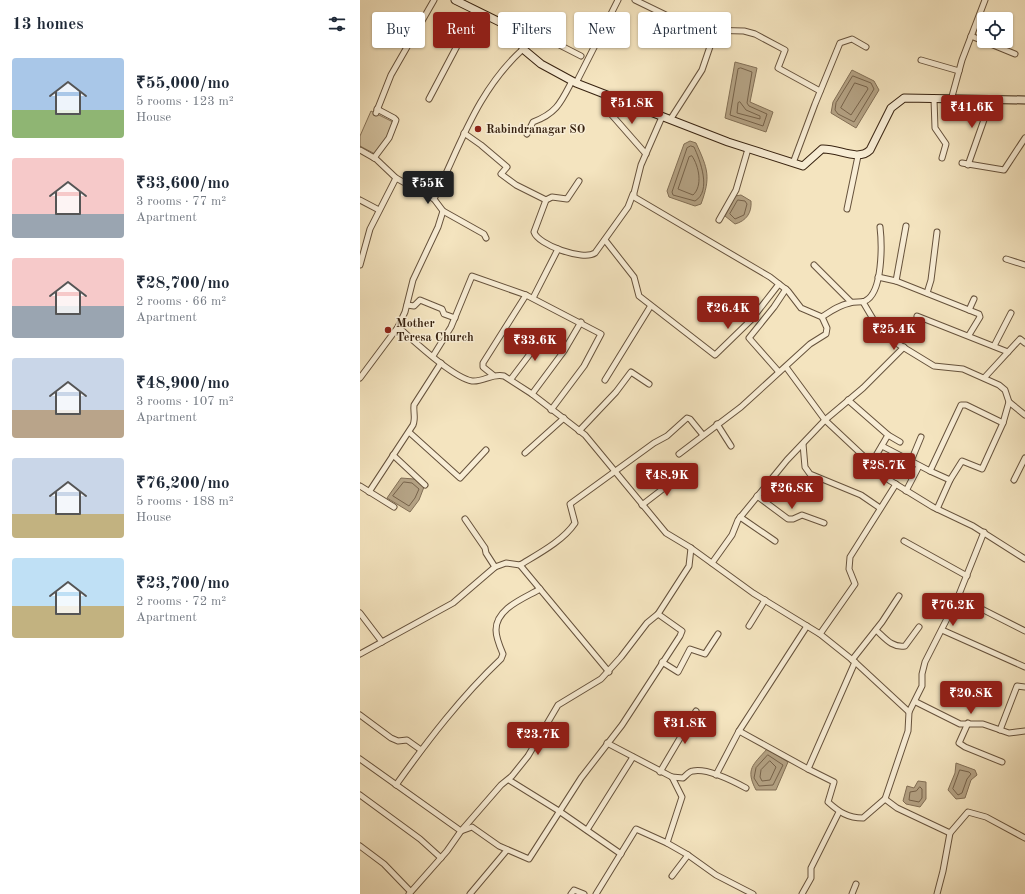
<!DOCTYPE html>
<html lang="en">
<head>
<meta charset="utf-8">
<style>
  :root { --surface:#fff; --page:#f6f6f7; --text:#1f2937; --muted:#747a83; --accent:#8f2418 }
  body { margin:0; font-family:"Old Standard TT",serif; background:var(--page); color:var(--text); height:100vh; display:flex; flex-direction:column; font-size:15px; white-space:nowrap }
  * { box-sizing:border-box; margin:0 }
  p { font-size:13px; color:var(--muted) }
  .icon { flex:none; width:22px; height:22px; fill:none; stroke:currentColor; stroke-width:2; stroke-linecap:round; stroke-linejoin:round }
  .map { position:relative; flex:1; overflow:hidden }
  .side { display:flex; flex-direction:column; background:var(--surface); width:360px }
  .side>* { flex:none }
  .guide { position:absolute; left:12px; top:12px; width:380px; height:36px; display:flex; gap:8px }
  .tools { position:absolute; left:617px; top:12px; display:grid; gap:8px }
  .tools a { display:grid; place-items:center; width:36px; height:36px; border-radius:4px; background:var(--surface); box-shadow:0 1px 3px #0004; font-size:20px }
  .price { position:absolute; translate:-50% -34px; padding:0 9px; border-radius:4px; background:var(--accent); color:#fff; font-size:13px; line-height:26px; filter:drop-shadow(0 1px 2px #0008) }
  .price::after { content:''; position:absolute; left:50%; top:24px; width:12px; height:9px; margin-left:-6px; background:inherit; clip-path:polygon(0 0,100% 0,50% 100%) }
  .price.active { background:#222; color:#fff }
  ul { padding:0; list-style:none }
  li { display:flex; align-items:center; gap:12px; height:100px; padding:0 12px }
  li span { display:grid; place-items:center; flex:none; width:112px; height:80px; border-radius:4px; color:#555 }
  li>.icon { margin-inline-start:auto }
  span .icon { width:48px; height:48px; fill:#fffc; stroke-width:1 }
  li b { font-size:17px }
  h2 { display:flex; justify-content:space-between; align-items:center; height:48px; padding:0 12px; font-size:17px }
  .tag { padding:0 14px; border-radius:4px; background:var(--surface); box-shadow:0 1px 3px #0004; font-size:14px; line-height:36px }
  .tag.active { background:var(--accent); color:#fff }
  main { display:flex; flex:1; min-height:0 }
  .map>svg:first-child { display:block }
  .green { fill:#d4c3a1; stroke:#867258 }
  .water { fill:#b4a284; stroke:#826f56 }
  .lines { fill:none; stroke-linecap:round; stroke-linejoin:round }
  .shore { stroke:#76624a; stroke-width:1 }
  .street-casing { stroke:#66523c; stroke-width:7 }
  .secondary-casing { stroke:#372210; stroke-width:9 }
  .street { stroke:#f8edd5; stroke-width:5 }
  .secondary { stroke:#f8edd5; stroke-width:7 }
  .poi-dot { fill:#8f2418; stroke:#f8edd5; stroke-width:1.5 }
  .labels { text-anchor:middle; stroke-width:3; stroke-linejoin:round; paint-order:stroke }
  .poi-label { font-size:12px; font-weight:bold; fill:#372210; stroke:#f8edd5; text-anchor:start }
</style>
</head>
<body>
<main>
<section class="side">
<h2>13 homes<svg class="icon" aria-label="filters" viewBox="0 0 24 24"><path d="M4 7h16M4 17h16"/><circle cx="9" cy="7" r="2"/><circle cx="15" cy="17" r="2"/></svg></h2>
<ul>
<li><span style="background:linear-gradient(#a9c7e8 65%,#8fb573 0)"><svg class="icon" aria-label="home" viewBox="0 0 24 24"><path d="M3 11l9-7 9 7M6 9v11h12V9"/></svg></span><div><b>₹55,000/mo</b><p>5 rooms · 123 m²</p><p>House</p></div></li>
<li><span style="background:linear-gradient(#f6c9c9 70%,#9aa5b1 0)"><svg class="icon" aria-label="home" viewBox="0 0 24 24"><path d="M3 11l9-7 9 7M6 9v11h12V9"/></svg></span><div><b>₹33,600/mo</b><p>3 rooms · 77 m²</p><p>Apartment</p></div></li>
<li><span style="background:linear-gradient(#f6c9c9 60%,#9aa5b1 0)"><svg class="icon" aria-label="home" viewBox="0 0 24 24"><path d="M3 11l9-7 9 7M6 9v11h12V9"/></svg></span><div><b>₹28,700/mo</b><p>2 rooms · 66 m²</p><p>Apartment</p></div></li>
<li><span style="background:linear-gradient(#c9d6e8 65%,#b9a48a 0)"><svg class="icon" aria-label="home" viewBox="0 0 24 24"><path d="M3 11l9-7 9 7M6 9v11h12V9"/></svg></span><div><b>₹48,900/mo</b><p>3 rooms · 107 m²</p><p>Apartment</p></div></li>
<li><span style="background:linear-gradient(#c9d6e8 70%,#c2b280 0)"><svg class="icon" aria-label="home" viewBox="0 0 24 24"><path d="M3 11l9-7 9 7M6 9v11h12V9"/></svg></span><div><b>₹76,200/mo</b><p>5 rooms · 188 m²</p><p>House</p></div></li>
<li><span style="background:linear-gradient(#bfe0f5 60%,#c2b280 0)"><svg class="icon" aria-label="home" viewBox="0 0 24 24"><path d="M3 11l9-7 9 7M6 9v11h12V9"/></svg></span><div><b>₹23,700/mo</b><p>2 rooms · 72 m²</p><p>Apartment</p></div></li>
</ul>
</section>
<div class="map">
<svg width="665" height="894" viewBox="0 0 665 894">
  <rect width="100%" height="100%" fill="#f4e4bf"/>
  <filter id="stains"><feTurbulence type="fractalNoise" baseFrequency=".005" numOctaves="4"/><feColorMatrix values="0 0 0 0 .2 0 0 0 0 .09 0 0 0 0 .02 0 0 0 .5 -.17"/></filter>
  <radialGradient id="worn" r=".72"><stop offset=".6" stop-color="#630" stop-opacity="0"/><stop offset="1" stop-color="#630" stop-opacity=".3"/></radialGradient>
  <polygon class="green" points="11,111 33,122 28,135 15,154 0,146 0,136"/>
  <g class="water">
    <polygon points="375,62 397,68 390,102 413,112 406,132 365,118"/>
    <polygon points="492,70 514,81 519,90 496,128 471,113 473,102"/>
    <path d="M330 141 336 143C348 169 351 177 341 204L335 206 309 197 307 191 324 144Z"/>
    <path d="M381 195 391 201C392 213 386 221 375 224L365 216 375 196Z"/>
    <polygon points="41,478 54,479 64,487 59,500 50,512 27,498"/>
    <path d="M407 749 428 762 416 790H396C385 769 393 765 407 749Z"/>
    <polygon points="596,763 615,770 617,775 611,780 605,798 596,799 588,790 595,773"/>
    <polygon points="558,781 566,782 566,799 560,807 546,804 543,801 547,786 554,788"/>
  </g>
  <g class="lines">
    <g class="shore">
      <polygon points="381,68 392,72 387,103 389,106 407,114 403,126 370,115 378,69"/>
      <polygon points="493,76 511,83 514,89 494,122 478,114 475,110 476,103"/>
      <polygon points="495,83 507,87 508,89 491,115 481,108"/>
      <polygon points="380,102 386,110 400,116 400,119 377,113 378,103"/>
      <path d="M331 146 334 147C340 160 352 191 335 201L313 195 312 192 327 148Z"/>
      <path d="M332 156C339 166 343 186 333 195L318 189 329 157Z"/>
      <polygon points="378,200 385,201 387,204 384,215 375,219 370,214"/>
      <polygon points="44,482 52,483 59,489 55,498 49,506 33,496"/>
      <polygon points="408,755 423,765 413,785 399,786 394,778 396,768"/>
      <polygon points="410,761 416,767 410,780 402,781 400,777 401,770"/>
      <polygon points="600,770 609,772 611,774 607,779 602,793 598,795 593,789"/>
      <polygon points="560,787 562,789 562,798 559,802 549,800 550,792 556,791"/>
    </g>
    <g class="street-casing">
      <g id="street">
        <polyline points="275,0 316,20 344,30 384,31 395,34 425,50 418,68 460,91"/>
        <polyline points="164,34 172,32 176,33 221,56"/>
        <polyline points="611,36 655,54"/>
        <polyline points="561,60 599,71"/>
        <polyline points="216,83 258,0"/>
        <polyline points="250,96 246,106 250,113 286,154"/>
        <polyline points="69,99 116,10"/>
        <polyline points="574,99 575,128 586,144 582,158"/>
        <polyline points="591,100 602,60 625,0"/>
        <polyline points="16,113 31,75 74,0"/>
        <polyline points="302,117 281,165 274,193 274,197 410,277 428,291 441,308 462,317 467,328 466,334 450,344 381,407 319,454"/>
        <polyline points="310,120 342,70 356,29"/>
        <polyline points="104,133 121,145 147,167 141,174 156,185 186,200"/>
        <path d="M167 134 173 122C197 113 201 102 212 81"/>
        <polyline points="0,150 16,159 36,178 74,199"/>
        <polyline points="14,158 29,138 36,120 34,118 17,109"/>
        <polyline points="433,163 455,104 480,43 492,39 506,47"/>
        <polyline points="602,163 644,170 665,138"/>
        <polyline points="608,165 631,100"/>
        <path d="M219 181 207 199 192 197 186 200 174 232C178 245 223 261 235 253L268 207 273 194"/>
        <polyline points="0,200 19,210"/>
        <polyline points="487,209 498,156"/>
        <polyline points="83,211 124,234 126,238"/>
        <polyline points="359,220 376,190 388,149"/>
        <polyline points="245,240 274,277 279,296 355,355 391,320 419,284"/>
        <polyline points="646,259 665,265"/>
        <polyline points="0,265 10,229 36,178"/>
        <polyline points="454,265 491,302"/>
        <polyline points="518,277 536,281 619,314 620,317 609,335"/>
        <polyline points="536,281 546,226"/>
        <polyline points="567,293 571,280 577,232"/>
        <polyline points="173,298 198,249"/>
        <polyline points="503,302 516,324 533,341 574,366 603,369 639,385 645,390 649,402 665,415"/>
        <polyline points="47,305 54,306 60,300 82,309 84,314 95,318"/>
        <polyline points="609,310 614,299"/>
        <polyline points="557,316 648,352"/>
        <path d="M462 317C471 311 479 305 490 303 495 301 500 303 505 301 523 293 522 244 520 227"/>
        <path d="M38 327C53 340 93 378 112 381 124 382 132 373 144 376L172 394 225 435 306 533 331 548 393 593 460 634 495 662 549 712 548 731 525 799 537 808 590 833 608 812 626 817 665 838"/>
        <polyline points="634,346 651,313"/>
        <polyline points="73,356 91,327 112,276 166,295 241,334 224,366 191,410"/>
        <polyline points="426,367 465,420 529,480 573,507 613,526 665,559"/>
        <polyline points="419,372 389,338 414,307 426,289"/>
        <polyline points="133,375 123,367 123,363 166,295"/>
        <polyline points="625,377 660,339 665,343"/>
        <path d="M0 378 38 327 45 312 53 280 78 227 83 211 74 199C101 144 117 91 163 49"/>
        <polyline points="151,379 185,334"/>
        <polyline points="245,380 290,307"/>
        <polyline points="172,394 204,351 221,322"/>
        <polyline points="488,400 528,435 511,464"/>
        <polyline points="357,424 371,446"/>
        <polyline points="219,431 256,392 271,372 289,384"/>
        <polyline points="49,432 100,478 126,450"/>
        <polyline points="528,435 540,442"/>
        <polyline points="443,444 445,467 450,474 501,495 520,508"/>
        <polyline points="522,446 570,471 601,405 606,405 643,423"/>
        <polyline points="165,453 204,418"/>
        <polyline points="33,455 65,485"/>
        <polyline points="551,461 561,437"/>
        <polyline points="570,471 590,480"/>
        <polyline points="654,480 665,458"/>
        <polyline points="0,486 34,507"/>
        <polyline points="546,491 559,466"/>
        <path d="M9 492 53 425C56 418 53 412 54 405L81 363"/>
        <polyline points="397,496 428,519 433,519 442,515 464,523"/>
        <polyline points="282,505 321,475"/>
        <polyline points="577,509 590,480 602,461 622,469 643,423 649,402"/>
        <polyline points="380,517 415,541"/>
        <polyline points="105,519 125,548 126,553 135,567"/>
        <polyline points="544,541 607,576"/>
        <polyline points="352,563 372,535 378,520 427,460 465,420 503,388 544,347"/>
        <polyline points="160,565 249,672"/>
        <polyline points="598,597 665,631"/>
        <polyline points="0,613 22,642"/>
        <polyline points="389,626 405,600"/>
        <path d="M516 630C525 638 532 648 545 646L559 627"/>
        <polyline points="582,630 665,667"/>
        <polyline points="460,634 495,584 489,569 490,557 536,484"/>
        <path d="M0 654 93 603 135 567 146 563 160 565C178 554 203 541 215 523L210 504 294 443 307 436 327 418 330 419 343 435"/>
        <polyline points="492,660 522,622 539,596"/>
        <polyline points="302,662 318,672 330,649 345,654 358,634"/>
        <path d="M495 662 448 769 474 782 468 802C479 812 488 818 503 818L525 799"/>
        <polyline points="556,702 600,724 623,724 649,733 665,731"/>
        <polyline points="549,712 562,686 562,674 565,662 598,597 624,532"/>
        <polyline points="0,715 31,738 38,741 47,740 61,750"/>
        <polyline points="608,723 599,743 605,747 642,762"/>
        <polyline points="640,730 657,686 665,687"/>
        <polyline points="379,731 448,769"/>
        <polyline points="247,743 312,777 322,797 307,843 328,855 356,875 393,894"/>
        <polyline points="0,759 101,831 112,827 139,846 169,859 221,778 262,725 320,636 322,631 298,614 329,566 331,548"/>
        <polyline points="300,772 336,711"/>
        <polyline points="356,775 379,731 447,626"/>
        <path d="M312 777 323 778C326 776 329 771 333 771 347 768 373 781 386 788"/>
        <polyline points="149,780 199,811 261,854"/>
        <path d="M36 785C68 740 101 697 141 659L143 654C140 647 136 638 136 630 136 608 165 598 180 589"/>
        <polyline points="0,795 60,839 81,858"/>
        <polyline points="227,830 273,757"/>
        <polyline points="0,846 24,864 50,891"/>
        <polyline points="312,876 328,855"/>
        <polyline points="49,894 87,851 101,831 141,785 152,776 168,756 198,705 241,679 261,657 287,623 298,614"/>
        <polyline points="110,894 147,850"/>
        <polyline points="211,894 214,890 224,894"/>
        <polyline points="236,894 276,829 307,843"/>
        <polyline points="442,894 451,878 451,868 479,812"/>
        <polyline points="492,894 496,884"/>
        <polyline points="577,894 583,871 590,833"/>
      </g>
    </g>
    <g class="secondary-casing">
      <path id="secondary" d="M95 0 164 34 163 49 181 64 216 83 368 142 443 166 462 149C478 148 498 162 510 150L531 108 544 98 665 100"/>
    </g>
    <use href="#street" class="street"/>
    <use href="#secondary" class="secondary"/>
  </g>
  <g class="poi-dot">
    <circle cx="118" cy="129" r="4"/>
    <circle cx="28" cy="330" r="4"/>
  </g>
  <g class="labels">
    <g class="poi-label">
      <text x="126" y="133">Rabindranagar SO</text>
      <text x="36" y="327">Mother<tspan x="36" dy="14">Teresa Church</tspan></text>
    </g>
  </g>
  <rect width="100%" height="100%" filter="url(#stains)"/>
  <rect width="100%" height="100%" fill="url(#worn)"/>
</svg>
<div class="tools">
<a><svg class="icon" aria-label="locate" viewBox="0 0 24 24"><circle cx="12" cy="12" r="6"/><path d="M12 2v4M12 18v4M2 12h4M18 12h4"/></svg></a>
</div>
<b class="price" style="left:272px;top:125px">₹51.8K</b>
<b class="price" style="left:612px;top:129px">₹41.6K</b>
<b class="price active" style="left:68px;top:205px">₹55K</b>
<b class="price" style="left:368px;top:330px">₹26.4K</b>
<b class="price" style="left:534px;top:351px">₹25.4K</b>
<b class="price" style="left:175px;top:362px">₹33.6K</b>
<b class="price" style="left:524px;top:487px">₹28.7K</b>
<b class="price" style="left:307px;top:497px">₹48.9K</b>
<b class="price" style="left:432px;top:510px">₹26.8K</b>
<b class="price" style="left:593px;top:627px">₹76.2K</b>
<b class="price" style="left:611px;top:715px">₹20.8K</b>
<b class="price" style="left:325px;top:745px">₹31.8K</b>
<b class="price" style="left:178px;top:756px">₹23.7K</b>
<div class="guide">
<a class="tag">Buy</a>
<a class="tag active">Rent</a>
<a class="tag">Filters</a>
<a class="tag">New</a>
<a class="tag">Apartment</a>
</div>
</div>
</main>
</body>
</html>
